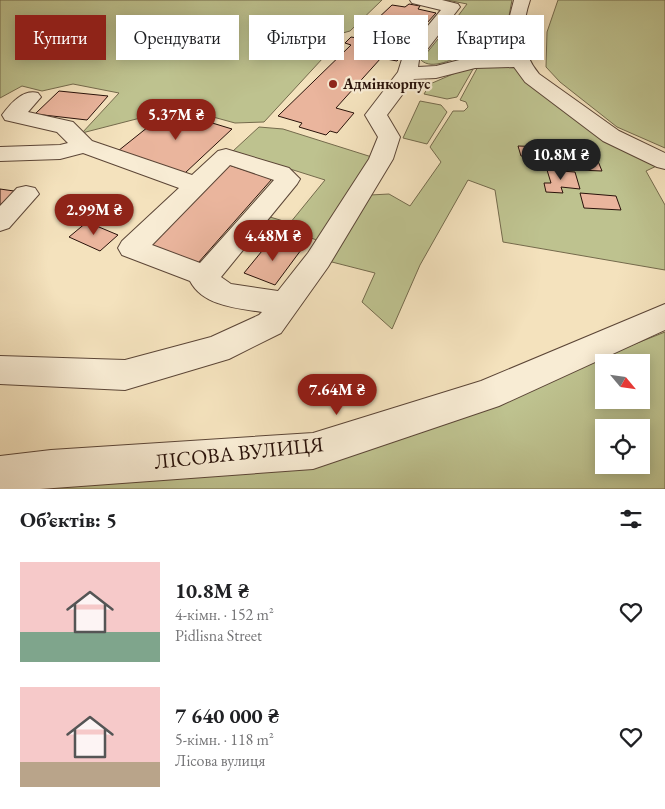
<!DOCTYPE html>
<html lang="uk">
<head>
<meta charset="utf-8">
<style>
  :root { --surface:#fff; --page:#f2f2f2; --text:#202124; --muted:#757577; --accent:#8f2418 }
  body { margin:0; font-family:"EB Garamond",serif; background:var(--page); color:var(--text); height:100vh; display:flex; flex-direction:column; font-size:19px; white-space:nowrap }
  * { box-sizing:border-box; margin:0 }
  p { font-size:16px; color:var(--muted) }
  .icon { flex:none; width:28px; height:28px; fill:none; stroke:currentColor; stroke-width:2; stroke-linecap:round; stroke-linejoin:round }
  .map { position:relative; height:489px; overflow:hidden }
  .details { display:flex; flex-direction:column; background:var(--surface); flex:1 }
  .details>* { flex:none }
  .guide { position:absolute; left:15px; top:15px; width:635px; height:45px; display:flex; gap:10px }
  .needle { width:32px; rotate:119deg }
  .tools { position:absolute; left:595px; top:354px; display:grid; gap:10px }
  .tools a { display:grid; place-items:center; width:55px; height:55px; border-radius:0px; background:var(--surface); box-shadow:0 2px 12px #0003; font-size:25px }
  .price { position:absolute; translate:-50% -42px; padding:0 11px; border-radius:18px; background:var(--accent); color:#fff; font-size:16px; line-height:32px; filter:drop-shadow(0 1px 2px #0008) }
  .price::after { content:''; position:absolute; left:50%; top:30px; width:15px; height:11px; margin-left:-8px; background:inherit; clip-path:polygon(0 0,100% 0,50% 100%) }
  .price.active { background:#222; color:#fff }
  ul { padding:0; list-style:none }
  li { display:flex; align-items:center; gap:15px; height:125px; padding:0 20px }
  li span { display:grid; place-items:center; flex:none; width:140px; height:100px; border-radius:0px; color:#555 }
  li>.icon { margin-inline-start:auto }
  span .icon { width:60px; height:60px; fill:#fffc; stroke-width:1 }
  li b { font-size:21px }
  h2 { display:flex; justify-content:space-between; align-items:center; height:60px; padding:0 20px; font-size:21px }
  .chip { padding:0 18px; border-radius:0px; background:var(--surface); box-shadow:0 2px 12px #0003; font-size:18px; line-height:45px }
  .chip.active { background:var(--accent); color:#fff }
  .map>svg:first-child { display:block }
  .green { fill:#bec28f; stroke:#746a4c; fill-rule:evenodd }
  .building { fill:#eab59d; stroke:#29120a }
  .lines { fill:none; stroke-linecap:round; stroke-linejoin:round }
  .minor-casing { stroke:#5c4637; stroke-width:2 }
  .minor { fill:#f8ecd4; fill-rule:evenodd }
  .poi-dot { fill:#8f2418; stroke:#f8ecd4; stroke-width:2 }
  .labels { text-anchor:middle; stroke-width:4.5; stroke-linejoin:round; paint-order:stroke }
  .far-poi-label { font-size:15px; font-weight:bold; fill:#29120a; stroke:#f8ecd4; text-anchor:start }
  .near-street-label { font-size:21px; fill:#29120a; stroke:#f8ecd4 }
</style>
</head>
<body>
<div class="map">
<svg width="665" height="489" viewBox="0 0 665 489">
  <rect width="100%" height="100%" fill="#f4e2bd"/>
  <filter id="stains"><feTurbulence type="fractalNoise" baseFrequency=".004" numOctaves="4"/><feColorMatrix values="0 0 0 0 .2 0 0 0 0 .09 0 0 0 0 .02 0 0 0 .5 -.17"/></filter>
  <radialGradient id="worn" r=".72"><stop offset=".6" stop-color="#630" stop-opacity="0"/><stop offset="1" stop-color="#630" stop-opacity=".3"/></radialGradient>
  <g class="green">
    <polygon points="0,0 382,0 350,31 332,36 335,45 264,122 235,123 173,106 148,116 82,133 119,93 73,84 42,91 22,86 0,98"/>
    <polygon points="447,0 512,0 506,32 509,58 665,162 646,171 665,205 665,270 503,242 495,190 468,180 420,265 392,329 362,302 375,273 328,261 370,195 389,194 410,206 441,162 430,147 453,111 464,111 468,107 466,102 460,100 481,61 486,61 449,40 477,38 480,30 455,20 467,4"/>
    <polygon points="558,0 665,0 665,148 617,127 560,82 546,67 547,32"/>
    <path d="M438 39 467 54C454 58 432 71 421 60Z"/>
    <polygon points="476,64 457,97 447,99 424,94 430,84"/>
    <polygon points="420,101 441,105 447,112 427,144 403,138"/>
    <polygon points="259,127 283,129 375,158 322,242 303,235 285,237 260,229 270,217 290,223 325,180 233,151"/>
    <path d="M665 332V489H0V487L405 435ZM604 362H641V400H604ZM604 428H641V465H604Z"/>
  </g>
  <g class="building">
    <polygon points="409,4 420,6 418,9 436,13 407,45 410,46 397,61 381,58 336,108 354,113 337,133 330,131 326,135 299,127 302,123 278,116 351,45 345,43 351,37 357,38 392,5 405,7"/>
    <polygon points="59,91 108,96 87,120 35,114"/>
    <polygon points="168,111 186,115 232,129 185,173 118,151"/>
    <polygon points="569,143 591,144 602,171 578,170"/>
    <polygon points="518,146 546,147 549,157 521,156"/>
    <polygon points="229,165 272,179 198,263 150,245"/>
    <polygon points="547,170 575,172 580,189 561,187 563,193 546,192 544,183 551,183"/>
    <polygon points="0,189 14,191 0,205"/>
    <polygon points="580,193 616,196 621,210 584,208"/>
    <polygon points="87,222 118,235 100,251 69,237"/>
    <polygon points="271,240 301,250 275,285 244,273"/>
  </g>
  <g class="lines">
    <g class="minor-casing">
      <g id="minor">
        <path d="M410 0H442L458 4 460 7 419 60 418 67 436 66 475 56H509L506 31 514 0H530C521 27 520 51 539 74L619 131 665 153V169L657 167 603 141 525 82 514 67 475 68 436 78 414 79 387 115 400 137 393 159 328 267 281 333 229 359 125 390 0 384V356L125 360 211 337 259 315 262 312C237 308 203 306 190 281L122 255 118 248 122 241 179 188 83 153 60 159 0 161V147L60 145 68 143 57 132 5 120 2 115C11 103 23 89 38 93L41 97 28 112 73 122 92 141 192 175 218 151 226 149 289 168 300 179 297 184 221 277 231 284 278 291 308 253 369 159 378 137 365 115 398 72 403 56 441 10 412 3ZM230 165 274 180 200 263 152 245Z"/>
        <polygon points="26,186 35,188 39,194 9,228 0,231 0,206 17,188"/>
        <polygon points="665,304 665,330 499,406 313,469 40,489 0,489 0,456 51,450 313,433 481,381"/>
      </g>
    </g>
    <use href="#minor" class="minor"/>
  </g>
  <circle class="poi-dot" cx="333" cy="84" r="5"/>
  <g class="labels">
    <g class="far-poi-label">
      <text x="343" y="89">Адмінкорпус</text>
    </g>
    <g class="near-street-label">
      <text transform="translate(239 453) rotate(-6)" y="7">ЛІСОВА ВУЛИЦЯ</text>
    </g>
  </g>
  <rect width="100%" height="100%" filter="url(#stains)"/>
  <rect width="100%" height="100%" fill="url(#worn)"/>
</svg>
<div class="tools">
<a><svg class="needle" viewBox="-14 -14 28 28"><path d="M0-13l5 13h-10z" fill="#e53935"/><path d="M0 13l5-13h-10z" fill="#757577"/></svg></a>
<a><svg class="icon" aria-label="locate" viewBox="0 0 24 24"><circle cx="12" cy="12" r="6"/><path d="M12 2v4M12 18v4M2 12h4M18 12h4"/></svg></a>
</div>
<b class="price" style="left:176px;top:141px">5.37M ₴</b>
<b class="price active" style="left:561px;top:181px">10.8M ₴</b>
<b class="price" style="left:94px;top:236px">2.99M ₴</b>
<b class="price" style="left:273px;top:262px">4.48M ₴</b>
<b class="price" style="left:337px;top:416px">7.64M ₴</b>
<div class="guide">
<a class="chip active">Купити</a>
<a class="chip">Орендувати</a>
<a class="chip">Фільтри</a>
<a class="chip">Нове</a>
<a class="chip">Квартира</a>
</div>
</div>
<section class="details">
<h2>Об’єктів: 5<svg class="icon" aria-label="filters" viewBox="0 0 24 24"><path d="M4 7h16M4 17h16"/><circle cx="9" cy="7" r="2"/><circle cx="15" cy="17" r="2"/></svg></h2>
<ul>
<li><span style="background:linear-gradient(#f6c9c9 70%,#7fa58c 0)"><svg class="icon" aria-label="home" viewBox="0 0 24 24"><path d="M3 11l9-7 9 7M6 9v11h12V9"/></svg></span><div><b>10.8M ₴</b><p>4-кімн. · 152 m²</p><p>Pidlisna Street</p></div><svg class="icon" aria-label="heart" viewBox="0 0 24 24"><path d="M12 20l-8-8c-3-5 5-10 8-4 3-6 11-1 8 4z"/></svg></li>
<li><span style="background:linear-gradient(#f6c9c9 75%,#b9a48a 0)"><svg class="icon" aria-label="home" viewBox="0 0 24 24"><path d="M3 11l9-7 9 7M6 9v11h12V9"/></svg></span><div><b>7 640 000 ₴</b><p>5-кімн. · 118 m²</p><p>Лісова вулиця</p></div><svg class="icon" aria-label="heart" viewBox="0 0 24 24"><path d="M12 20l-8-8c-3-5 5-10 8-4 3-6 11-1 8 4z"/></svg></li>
</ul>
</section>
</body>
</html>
